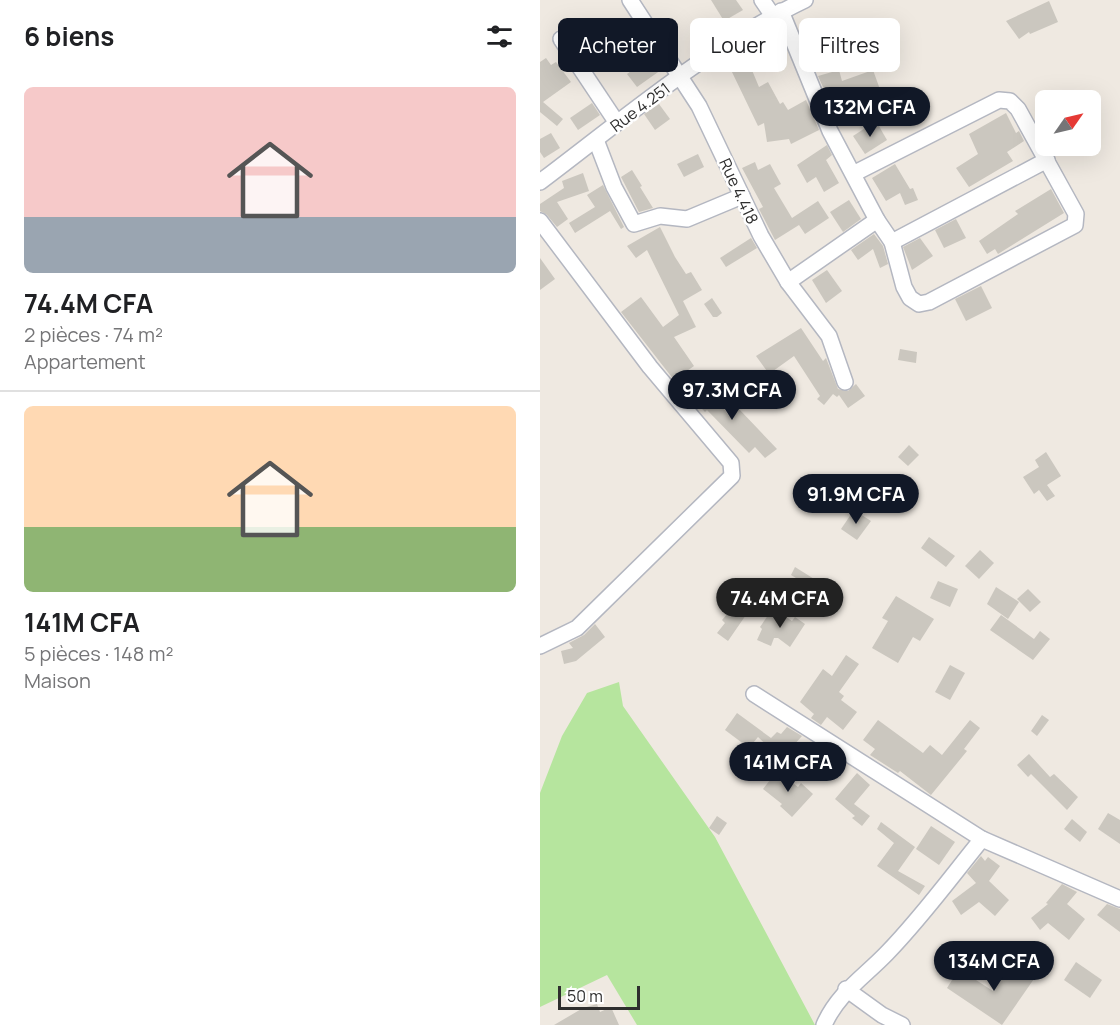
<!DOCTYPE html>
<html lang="fr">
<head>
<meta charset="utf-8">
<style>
  :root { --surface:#fff; --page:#f2f2f2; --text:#202124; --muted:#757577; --line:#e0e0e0; --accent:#111827 }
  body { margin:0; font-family:Manrope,sans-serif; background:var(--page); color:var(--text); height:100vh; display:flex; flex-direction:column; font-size:22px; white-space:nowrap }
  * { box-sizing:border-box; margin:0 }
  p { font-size:20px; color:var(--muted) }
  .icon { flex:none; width:33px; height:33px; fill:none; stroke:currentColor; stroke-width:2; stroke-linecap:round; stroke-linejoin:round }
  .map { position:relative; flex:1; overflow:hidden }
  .drawer { display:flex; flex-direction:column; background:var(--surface); width:540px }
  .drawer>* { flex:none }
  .banner { position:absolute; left:18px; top:18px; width:471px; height:54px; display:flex; gap:12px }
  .needle { width:39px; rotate:56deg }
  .tools { position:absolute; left:495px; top:90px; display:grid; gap:12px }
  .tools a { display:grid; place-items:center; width:66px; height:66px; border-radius:9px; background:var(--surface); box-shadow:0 6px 24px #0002; font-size:30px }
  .scale { position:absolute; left:18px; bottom:15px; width:82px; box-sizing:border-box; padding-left:6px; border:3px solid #2e2e2e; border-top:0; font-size:16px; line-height:21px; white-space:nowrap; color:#2e2e2e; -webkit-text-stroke:4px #fff; paint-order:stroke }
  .price { position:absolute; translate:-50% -51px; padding:0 14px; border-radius:21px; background:var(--accent); color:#fff; font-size:20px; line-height:39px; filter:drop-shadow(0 2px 3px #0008) }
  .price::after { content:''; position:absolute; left:50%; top:36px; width:18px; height:14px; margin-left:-9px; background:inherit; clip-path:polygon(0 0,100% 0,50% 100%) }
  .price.selected { background:#222; color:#fff }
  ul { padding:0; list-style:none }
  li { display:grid; align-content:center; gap:12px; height:318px; padding:0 24px }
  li+li { border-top:2px solid var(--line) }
  li span { display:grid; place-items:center; height:186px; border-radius:9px; color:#555 }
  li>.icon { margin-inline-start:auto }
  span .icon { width:108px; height:108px; fill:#fffc; stroke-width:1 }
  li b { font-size:26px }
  h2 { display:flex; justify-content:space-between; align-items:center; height:72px; padding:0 24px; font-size:26px }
  .chip { padding:0 21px; border-radius:9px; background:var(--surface); box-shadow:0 6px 24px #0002; font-size:21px; line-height:54px }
  .chip.selected { background:var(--accent); color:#fff }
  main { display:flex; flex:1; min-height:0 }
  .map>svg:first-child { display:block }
  .green { fill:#b6e59e }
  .building { fill:#cbc7bf }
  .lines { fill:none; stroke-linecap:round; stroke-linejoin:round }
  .minor-casing { stroke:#b4b7c1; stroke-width:18 }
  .minor { stroke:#fff; stroke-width:15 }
  .labels { text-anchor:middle; stroke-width:5; stroke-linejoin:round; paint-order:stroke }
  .street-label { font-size:16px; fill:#2e2e2e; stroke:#fff }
</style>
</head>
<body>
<main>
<section class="drawer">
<h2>6 biens<svg class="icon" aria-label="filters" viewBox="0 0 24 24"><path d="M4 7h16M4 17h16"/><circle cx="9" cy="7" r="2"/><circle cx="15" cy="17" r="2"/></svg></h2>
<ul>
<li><span style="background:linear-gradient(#f6c9c9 70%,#9aa5b1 0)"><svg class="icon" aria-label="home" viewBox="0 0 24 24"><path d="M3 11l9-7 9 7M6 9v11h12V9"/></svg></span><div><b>74.4M CFA</b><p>2 pièces · 74 m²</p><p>Appartement</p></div></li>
<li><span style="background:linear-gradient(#ffd9b3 65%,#8fb573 0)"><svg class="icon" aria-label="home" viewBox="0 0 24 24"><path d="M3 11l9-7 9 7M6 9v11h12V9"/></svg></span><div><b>141M CFA</b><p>5 pièces · 148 m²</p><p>Maison</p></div></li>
</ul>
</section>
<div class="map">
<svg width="580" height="1025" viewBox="0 0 580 1025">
  <rect width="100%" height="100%" fill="#efe9e1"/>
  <polygon class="green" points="79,682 83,706 175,837 275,1025 97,1025 67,975 0,1007 0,793 22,736 47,693"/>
  <g class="building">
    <polygon points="171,0 196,0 203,10 184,21"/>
    <polygon points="509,1 518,22 490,34 489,32 479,39 466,21"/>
    <polygon points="49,22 68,52 49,64 29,34"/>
    <polygon points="284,28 297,52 273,64 262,36 275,29 277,32"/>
    <polygon points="111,57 121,70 97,87 87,74"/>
    <polygon points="6,58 11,65 16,62 31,82 3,102 23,119 17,126 0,112 0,62"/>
    <polygon points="209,63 219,87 228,82 240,104 243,102 248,110 266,100 279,130 251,144 249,139 227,142 224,123 218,126 191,70"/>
    <polygon points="299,70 302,81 333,70 342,95 316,104 318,107 298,120 278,76"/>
    <polygon points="52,103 60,115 38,130 30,118"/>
    <polygon points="119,104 130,119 115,130 104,114"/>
    <polygon points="466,113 476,133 479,131 484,141 467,152 473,161 429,187 416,168 438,154 429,134"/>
    <polygon points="336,121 347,140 325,154 313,136"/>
    <polygon points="11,133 20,148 4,158 0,152 0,139"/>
    <polygon points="287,145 292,155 286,160 299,183 284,192 276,177 267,183 257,165"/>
    <polygon points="158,154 164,167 144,177 137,164"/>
    <polygon points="215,162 218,170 230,164 241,184 234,188 252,218 278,201 289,218 265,234 259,225 235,240 219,209 223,207 202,168"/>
    <polygon points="355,164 370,189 373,188 378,200 365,205 360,193 346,201 332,178"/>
    <polygon points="92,170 102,186 100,187 113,208 99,212 81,177"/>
    <polygon points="43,173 49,191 17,202 28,219 17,227 7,215 0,211 0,204 24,188 22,181"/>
    <polygon points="63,185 84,227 81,229 70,211 35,233 29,223 55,207 47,195"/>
    <polygon points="511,189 524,213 458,254 455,249 447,254 439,241 478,214 475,211"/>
    <polygon points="309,200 321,219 303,232 290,212"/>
    <polygon points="416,219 426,238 404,248 395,230"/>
    <polygon points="120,227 135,257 146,274 151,272 162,290 143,301 156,327 134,337 154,366 134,380 81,312 101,297 123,327 139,315 107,250 96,258 87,246"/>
    <polygon points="334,234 343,246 348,264 340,268 333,249 318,260 311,250"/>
    <polygon points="211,238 217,248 186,267 180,258"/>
    <polygon points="380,238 393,256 372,270 363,247"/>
    <polygon points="0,258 15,279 0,290"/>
    <polygon points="287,270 302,291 286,303 272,280"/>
    <polygon points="441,286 452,308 426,321 415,299"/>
    <polygon points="172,298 182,313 177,317 173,317 164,304"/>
    <polygon points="261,328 283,361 286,358 298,389 308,391 316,384 325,396 308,408 299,395 297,397 293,394 284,405 277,399 280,396 254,356 229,374 216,356"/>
    <polygon points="360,349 377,352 376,363 358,360"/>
    <polygon points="164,379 189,416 199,409 237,449 225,458 215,447 209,453 167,410 165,412 148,394"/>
    <polygon points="369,445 379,455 368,466 358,457"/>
    <polygon points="506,452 521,476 507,485 515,496 507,501 499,490 494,494 483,477 499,467 495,460"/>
    <polygon points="314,510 331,521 317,540 301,529"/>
    <polygon points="389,537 415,556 406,567 381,548"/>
    <polygon points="440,550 454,563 439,579 425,566"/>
    <polygon points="255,567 279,582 274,589 251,575"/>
    <polygon points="398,581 418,589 410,607 390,598"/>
    <polygon points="456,587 479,602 468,619 447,604"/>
    <polygon points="488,589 501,602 490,612 477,599"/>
    <polygon points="356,596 394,619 380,641 373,637 358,663 332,648 348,621 342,618"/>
    <polygon points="197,603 208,612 188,641 177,633 185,623 182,620"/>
    <polygon points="233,608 252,621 255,617 265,624 250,647 238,638 234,638 231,646 217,640 222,629 220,627"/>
    <polygon points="461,615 494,639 500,631 510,639 493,660 450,630"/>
    <polygon points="55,624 65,637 36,661 24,664 21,651 33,648 29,643 44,635"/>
    <polygon points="306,655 319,664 299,692 304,696 301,700 317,712 303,730 287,717 281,725 271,718 274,714 260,702 283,669 292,676"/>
    <polygon points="410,665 425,673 410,700 395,692"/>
    <polygon points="197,713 231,738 237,732 241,734 247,727 262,736 253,746 288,770 281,780 239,750 236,754 218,737 209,748 185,730"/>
    <polygon points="502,715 509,720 497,736 491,731"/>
    <polygon points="338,720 383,753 390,745 402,755 430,720 440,728 424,749 427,751 391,795 360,771 358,773 330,755 335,749 323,740"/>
    <polygon points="489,754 510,777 514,774 538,797 527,810 491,774 488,777 477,765"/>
    <polygon points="237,771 258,787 261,783 273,794 252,817 240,806 242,804 223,789"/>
    <polygon points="317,773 330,785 314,804 330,816 322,826 312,818 315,816 295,799"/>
    <polygon points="568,813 580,820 580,844 558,829"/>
    <polygon points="177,816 187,823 179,835 169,828"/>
    <polygon points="532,819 547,832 540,842 524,829"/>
    <polygon points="341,822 375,847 358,871 385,886 379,895 337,866 354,843 337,829"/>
    <polygon points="391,826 415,842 399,865 376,849"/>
    <polygon points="441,856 445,861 448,857 460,866 449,881 469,900 455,916 439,902 421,915 412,901 436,883 427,873"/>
    <polygon points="522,884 537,892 527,904 545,919 529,940 508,923 500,930 491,918 508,904 506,903"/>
    <polygon points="567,904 580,909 580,932 557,915"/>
    <polygon points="473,960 496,976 462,1025 407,988 419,969 453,991"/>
    <polygon points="536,962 562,980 550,998 524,980"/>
    <polygon points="57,1004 60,1012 71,1007 79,1025 14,1025 43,1008"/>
  </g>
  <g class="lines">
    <g class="minor-casing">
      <g id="minor">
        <polyline points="90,0 159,106 221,236 248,282 289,336 305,382"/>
        <polyline points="222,0 233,16"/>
        <polyline points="241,11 290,131 337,220 352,242 364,287 370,298 379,304 389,302 535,225 536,214 478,109 470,101 459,100 313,174"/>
        <polyline points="21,39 77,123"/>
        <polyline points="56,140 74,187 94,224 120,216 147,219 202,196"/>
        <path d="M0 182C85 118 169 46 265 0"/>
        <polyline points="0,221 110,367 191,463 192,476 37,628 0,646"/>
        <polyline points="352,242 507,160"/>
        <polyline points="248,282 337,220"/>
        <polyline points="214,694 442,839 580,899"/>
        <polyline points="306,989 342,1015 362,1025"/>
        <path d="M284 1025C298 993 324 977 347 953 382 917 411 877 442 839"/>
      </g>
    </g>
    <use href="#minor" class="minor"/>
  </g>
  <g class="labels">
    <g class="street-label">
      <text transform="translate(100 107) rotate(-37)" y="6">Rue 4.251</text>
      <text transform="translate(199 191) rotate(65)" y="6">Rue 4.418</text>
    </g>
  </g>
</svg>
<div class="tools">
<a><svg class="needle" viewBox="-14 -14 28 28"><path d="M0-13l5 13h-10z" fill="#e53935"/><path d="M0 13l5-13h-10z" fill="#757577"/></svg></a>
</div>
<div class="scale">50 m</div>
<b class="price" style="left:330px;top:138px">132M CFA</b>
<b class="price" style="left:192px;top:421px">97.3M CFA</b>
<b class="price" style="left:316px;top:525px">91.9M CFA</b>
<b class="price selected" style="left:240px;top:629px">74.4M CFA</b>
<b class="price" style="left:248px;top:793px">141M CFA</b>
<b class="price" style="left:454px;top:992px">134M CFA</b>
<div class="banner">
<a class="chip selected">Acheter</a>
<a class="chip">Louer</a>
<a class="chip">Filtres</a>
</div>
</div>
</main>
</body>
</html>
